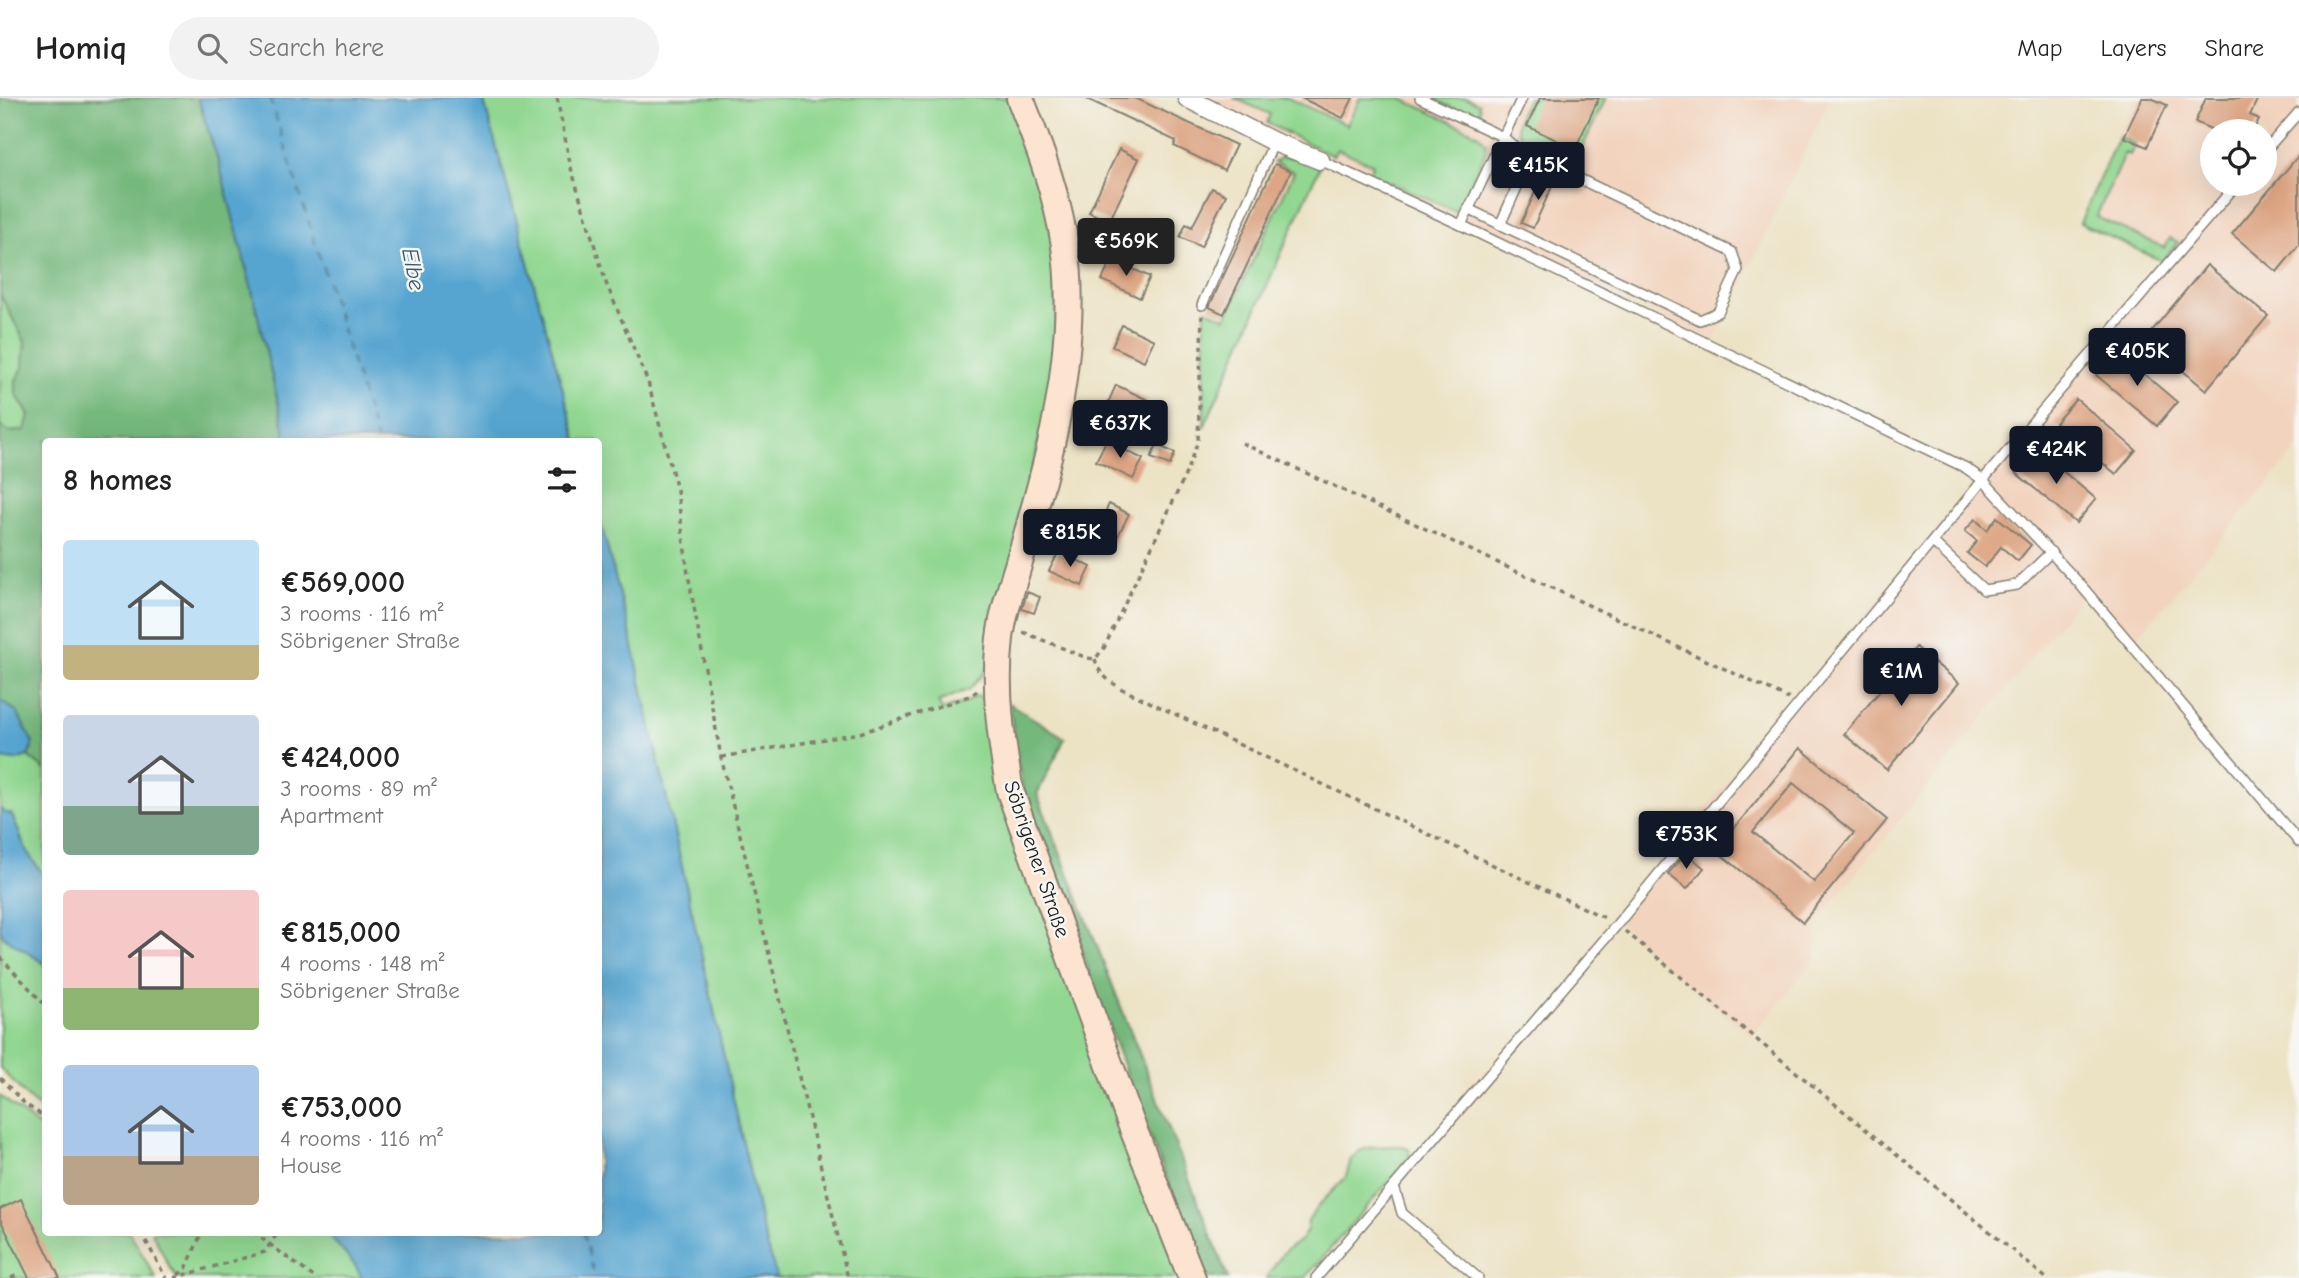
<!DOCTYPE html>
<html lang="en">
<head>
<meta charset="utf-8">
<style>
  :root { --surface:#fff; --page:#f2f2f2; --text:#222; --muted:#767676; --line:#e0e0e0; --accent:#111827 }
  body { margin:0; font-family:"Comic Neue",sans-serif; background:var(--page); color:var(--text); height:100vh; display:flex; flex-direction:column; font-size:26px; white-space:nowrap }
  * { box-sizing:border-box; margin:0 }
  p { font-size:23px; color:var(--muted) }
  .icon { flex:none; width:38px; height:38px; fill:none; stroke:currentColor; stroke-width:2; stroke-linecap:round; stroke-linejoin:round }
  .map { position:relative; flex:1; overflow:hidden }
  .details { position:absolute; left:42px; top:340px; width:560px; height:798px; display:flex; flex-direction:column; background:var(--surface); border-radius:7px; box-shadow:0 7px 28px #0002 }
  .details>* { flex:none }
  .tools { position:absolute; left:2200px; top:21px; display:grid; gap:14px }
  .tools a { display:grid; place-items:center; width:77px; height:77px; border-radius:50%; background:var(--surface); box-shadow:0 7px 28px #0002; font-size:35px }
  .price { position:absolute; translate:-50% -60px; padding:0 16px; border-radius:7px; background:var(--accent); color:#fff; font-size:23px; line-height:46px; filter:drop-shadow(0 2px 4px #0008) }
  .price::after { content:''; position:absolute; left:50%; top:42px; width:21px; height:16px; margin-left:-10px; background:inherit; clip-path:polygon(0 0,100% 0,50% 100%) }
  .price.active { background:#222; color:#fff }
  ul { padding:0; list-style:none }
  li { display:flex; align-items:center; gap:21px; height:175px; padding:0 21px }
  li span { display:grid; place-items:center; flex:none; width:196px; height:140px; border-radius:7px; color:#555 }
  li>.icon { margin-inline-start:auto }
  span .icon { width:84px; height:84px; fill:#fffc; stroke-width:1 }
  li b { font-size:30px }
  h2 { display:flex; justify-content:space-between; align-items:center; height:84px; padding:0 21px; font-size:30px }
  header { display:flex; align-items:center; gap:42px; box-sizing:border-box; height:98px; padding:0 35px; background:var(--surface); border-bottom:2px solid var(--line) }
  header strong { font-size:33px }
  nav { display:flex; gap:38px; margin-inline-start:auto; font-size:24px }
  .search { width:490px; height:63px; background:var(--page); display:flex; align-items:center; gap:18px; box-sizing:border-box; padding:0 24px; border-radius:38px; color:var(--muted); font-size:26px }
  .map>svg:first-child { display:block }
  .built { fill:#f2d4be; fill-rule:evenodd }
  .green { fill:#91d791; stroke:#567a56; stroke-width:2 }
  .forest { fill:#74b87b; stroke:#486a4c; stroke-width:2 }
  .water { fill:#56a5d0; stroke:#396076; stroke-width:2 }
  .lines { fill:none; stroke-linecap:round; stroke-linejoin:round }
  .ferry { stroke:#365a6d; stroke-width:2; stroke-dasharray:9 7; stroke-linecap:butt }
  .building { fill:#dda583; fill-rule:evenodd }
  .lane-casing { stroke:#847f70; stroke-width:12 }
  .street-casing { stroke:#847f70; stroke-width:21 }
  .secondary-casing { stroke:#847f70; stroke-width:30 }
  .path { stroke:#847f70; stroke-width:3.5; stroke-dasharray:5 5; stroke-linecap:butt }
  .lane { stroke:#fff; stroke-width:9 }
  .street { stroke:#fff; stroke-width:18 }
  .secondary { stroke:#fde4d1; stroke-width:26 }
  .labels { text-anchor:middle; stroke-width:5; stroke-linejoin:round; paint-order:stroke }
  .street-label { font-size:21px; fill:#1c1c1c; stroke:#f6f6f2 }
  .water-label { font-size:23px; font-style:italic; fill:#365a6d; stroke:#f6f6f2 }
</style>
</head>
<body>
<header>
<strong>Homiq</strong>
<div class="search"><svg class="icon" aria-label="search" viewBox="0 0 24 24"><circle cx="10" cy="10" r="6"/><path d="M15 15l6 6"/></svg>Search here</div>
<nav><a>Map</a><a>Layers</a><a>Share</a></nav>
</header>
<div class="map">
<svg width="2299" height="1180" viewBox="0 0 2299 1180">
  <rect width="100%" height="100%" fill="#f6f6f2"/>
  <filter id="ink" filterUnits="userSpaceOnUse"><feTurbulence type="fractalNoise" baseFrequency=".0143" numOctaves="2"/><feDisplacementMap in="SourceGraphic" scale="14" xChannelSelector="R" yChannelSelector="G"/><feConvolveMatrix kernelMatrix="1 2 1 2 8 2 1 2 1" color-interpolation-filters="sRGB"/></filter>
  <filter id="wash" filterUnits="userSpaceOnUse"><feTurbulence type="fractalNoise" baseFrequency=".00686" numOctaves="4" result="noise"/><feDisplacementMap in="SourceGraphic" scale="28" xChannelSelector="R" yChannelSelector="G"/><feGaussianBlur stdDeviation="1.57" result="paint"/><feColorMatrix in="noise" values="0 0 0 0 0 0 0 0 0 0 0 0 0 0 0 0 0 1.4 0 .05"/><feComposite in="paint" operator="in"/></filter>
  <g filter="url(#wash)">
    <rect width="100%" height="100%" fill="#ece2c4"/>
    <g class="built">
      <polygon points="1202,0 1830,0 1714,244 1453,117"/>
      <path d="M2135 0H2299V349L2136 541 2089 489 1816 825V860L1752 938 1643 849 1615 820 1991 364 2161 164 2080 125ZM2212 33H2264V86H2212Z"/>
    </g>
    <g class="green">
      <polygon points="483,0 1012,0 1053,126 1058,259 989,569 970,591 938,604 942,612 967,604 976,598 985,600 989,607 1181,1180 777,1180 762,1130 629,530 599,419 598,343 577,343"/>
      <polygon points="1234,0 1288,0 1347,27 1360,0 1400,0 1478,36 1486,45 1486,53 1457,114 1369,75 1373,66 1337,51 1333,58 1267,25 1270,16"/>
      <polygon points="1431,0 1466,0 1479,6 1480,14 1474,19 1470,18"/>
      <path d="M1528 0H1606L1571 73C1553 63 1516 51 1517 27 1517 18 1524 7 1528 0Z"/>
      <polygon points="2118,39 2135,46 2130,57 2125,55 2096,119 2165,150 2170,140 2178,144 2162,163 2080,125"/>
      <polygon points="1282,59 1298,60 1320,68 1204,329 1205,211 1226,220 1294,74 1274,64"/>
      <path d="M0 196 25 244 23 270 16 282V296L29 317 26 332C16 334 6 336 0 327Z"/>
      <path d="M28 658 45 672V778C37 769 30 760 25 749 19 738 18 727 11 716L5 715 0 711V660L16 662Z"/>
      <polygon points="0,831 4,839 45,866 45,1014 30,1002 0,970"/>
      <polygon points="0,998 45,1033 46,1134 129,1134 156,1180 0,1180"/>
      <polygon points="1391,1048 1402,1048 1409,1051 1410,1059 1305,1180 1266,1180 1284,1154 1302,1141 1307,1132 1308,1122 1319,1107 1346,1079 1351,1061 1359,1053 1371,1049"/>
      <polygon points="152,1134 326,1134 355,1167 362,1180 177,1180 169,1168"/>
    </g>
    <g class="forest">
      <path d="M0 0H198L220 69 251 188 287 343H46L45 672 28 658 32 651 17 614 0 602V327C6 336 16 334 25 332L29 317 16 296V282L23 270 25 244 0 196Z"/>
      <polygon points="1010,606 1065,640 1037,696 1228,1180 1206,1180 1142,1019 1023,693 1015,651"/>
    </g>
    <g class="water">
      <polygon points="198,0 483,0 577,343 287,343 251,188 220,69"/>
      <polygon points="599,419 629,530 762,1130 777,1180 362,1180 355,1167 326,1134 598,1134"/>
      <polygon points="0,602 17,614 33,645 28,658 16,662 0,660"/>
      <path d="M0 711 5 715 11 716C18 727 19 738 25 749 30 760 37 769 45 778V866L4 839 0 831Z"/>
    </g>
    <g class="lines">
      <g class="ferry">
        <polyline points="270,0 377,343"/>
        <polyline points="583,1134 595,1180"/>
      </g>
    </g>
    <g id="blocks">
      <g class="building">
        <polygon points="1085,0 1135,0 1236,47 1224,72 1174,48 1176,43"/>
        <polygon points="1301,0 1353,0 1343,20"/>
        <polygon points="1540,0 1599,0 1575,51 1527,28"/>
        <polygon points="2142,0 2151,0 2167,7 2147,49 2124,39"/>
        <polygon points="2206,0 2258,0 2250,17 2259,21 2253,33 2215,33 2195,24"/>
        <polygon points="1119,51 1139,61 1109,124 1089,114"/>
        <polygon points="2299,57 2299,147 2277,174 2232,136"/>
        <polygon points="1275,66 1291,73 1224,216 1209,209"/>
        <polygon points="1543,77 1555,82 1533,130 1521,125"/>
        <polygon points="1212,90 1226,97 1201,149 1180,139 1186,126 1192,129"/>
        <polygon points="1112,161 1150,179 1140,200 1102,182"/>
        <polygon points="2207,167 2268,218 2206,292 2145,241"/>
        <polygon points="1122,227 1154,242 1144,263 1112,248"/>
        <polygon points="2117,253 2177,304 2157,328 2096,277"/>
        <polygon points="1116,287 1148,302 1145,309 1155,313 1148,326 1107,307"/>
        <polygon points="2076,301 2136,352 2116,376 2055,325"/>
        <polygon points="1106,343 1143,361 1133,381 1096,363"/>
        <polygon points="1157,347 1175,355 1170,367 1151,360"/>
        <polygon points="2035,350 2096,401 2076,425 2015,374"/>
        <polygon points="1109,406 1129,416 1113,448 1094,438"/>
        <polygon points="1997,419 2031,447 2018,463 2001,449 1985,469 1967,455 1977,443 1965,433 1975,421 1987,432"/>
        <polygon points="1059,453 1091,469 1082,488 1049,473"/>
        <polygon points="1027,494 1040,499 1034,515 1022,511"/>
        <polygon points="1916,549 1959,585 1887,672 1844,636"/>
        <path d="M1800 650 1887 722 1803 824 1716 752ZM1793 685 1854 735 1814 784 1753 734Z"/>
        <polygon points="1686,755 1704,770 1687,791 1668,776"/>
        <polygon points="21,1101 60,1180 29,1180 4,1129 0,1121 0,1111"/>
      </g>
    </g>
  </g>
  <g filter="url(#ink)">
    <use href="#blocks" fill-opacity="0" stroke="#847f70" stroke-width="2"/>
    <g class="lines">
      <g class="lane-casing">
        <g id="lane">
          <polyline points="1420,0 1503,39 1461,127"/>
          <polyline points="2264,54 2299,14"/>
          <polyline points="1320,62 1461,127 1966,370 1983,382 2078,484 2299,744"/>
          <polyline points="1468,111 1700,222 1718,214 1738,172 1732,154 1517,51 1503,39 1522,0"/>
          <polyline points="1500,127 1531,58"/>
          <polyline points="1202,207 1274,44"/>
          <polyline points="1933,444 1984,492 2017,487 2051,454"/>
          <polyline points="1394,1089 1402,1115 1478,1180"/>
          <polyline points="1316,1180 1610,835 1983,382 2237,86"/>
        </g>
      </g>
      <g class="street-casing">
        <polyline id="street" points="1187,0 1274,44 1320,62"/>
      </g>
      <g class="secondary-casing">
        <path id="secondary" d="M1020 0C1036 41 1052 82 1061 126 1071 170 1070 218 1065 263 1059 325 1041 388 1024 448 1015 478 1004 509 1000 540 994 592 1001 642 1010 693L1130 1023 1192 1180"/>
      </g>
      <g class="path">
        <polyline points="557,0 571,70 606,185 648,284 677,392 688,476 721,659 848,1180"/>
        <polyline points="1242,345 1789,601"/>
        <polyline points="1023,534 1087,560 1095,561 1104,550 1184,380 1198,343 1202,218"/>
        <path d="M1095 561C1099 577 1108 582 1122 591L1607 821"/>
        <polyline points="722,659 860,635 972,597 977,593"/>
        <polyline points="1625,833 2046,1180"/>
        <polyline points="0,859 46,908"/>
        <polyline points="0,980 25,1006 46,1020"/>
        <polyline points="141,1134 166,1180"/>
        <polyline points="253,1134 315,1180"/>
        <polyline points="178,1177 186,1171 202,1134"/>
        <polyline points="11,1180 20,1176"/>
        <polyline points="174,1180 265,1154 278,1134"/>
      </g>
      <use href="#lane" class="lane"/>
      <use href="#street" class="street"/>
      <use href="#secondary" class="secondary"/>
    </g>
  </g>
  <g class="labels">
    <g class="street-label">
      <text transform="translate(1037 761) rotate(71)" y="7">Söbrigener Straße</text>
    </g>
    <g class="water-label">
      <text transform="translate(414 171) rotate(79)" y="8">Elbe</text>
    </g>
  </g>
</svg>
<div class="tools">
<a><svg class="icon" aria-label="locate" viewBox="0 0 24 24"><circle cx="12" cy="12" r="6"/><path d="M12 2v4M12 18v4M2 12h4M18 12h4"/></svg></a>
</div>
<b class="price" style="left:1538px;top:104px">€415K</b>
<b class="price active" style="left:1126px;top:180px">€569K</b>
<b class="price" style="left:2137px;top:290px">€405K</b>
<b class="price" style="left:1120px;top:362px">€637K</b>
<b class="price" style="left:2056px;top:388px">€424K</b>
<b class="price" style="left:1070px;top:471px">€815K</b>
<b class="price" style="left:1901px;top:610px">€1M</b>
<b class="price" style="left:1686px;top:773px">€753K</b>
<section class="details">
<h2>8 homes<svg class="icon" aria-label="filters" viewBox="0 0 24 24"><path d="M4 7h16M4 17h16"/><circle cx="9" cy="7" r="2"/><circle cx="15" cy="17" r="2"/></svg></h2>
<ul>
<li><span style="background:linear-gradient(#bfe0f5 75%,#c2b280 0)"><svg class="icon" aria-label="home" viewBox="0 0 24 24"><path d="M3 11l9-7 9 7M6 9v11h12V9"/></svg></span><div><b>€569,000</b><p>3 rooms · 116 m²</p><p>Söbrigener Straße</p></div></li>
<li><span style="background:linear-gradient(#c9d6e8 65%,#7fa58c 0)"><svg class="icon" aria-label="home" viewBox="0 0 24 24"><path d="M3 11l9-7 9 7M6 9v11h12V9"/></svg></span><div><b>€424,000</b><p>3 rooms · 89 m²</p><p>Apartment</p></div></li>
<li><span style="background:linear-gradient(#f6c9c9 70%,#8fb573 0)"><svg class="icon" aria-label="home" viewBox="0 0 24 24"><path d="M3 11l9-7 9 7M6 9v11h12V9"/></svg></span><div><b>€815,000</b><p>4 rooms · 148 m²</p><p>Söbrigener Straße</p></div></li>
<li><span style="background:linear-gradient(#a9c7e8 65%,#b9a48a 0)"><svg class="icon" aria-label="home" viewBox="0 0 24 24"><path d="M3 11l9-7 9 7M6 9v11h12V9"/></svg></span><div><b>€753,000</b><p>4 rooms · 116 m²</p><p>House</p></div></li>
</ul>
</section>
</div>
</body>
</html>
